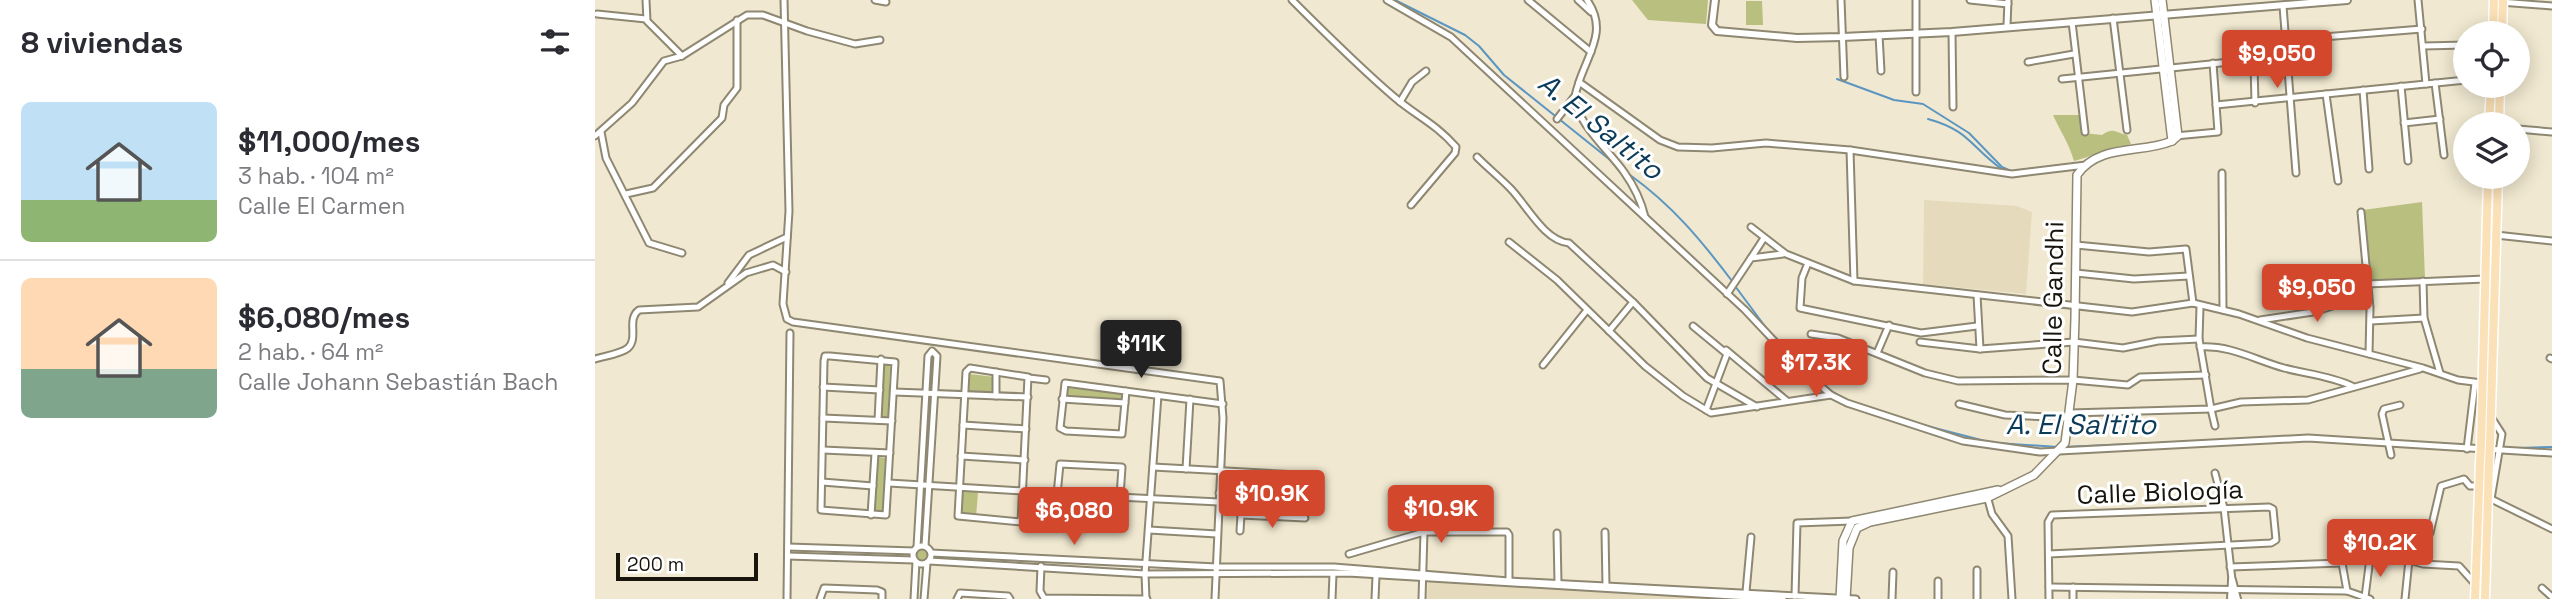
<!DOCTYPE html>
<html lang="es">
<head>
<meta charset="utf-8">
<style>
  :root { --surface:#fff; --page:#f7f7f7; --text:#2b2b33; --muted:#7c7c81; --line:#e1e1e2; --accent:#d3482d }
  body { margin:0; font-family:"Space Grotesk",sans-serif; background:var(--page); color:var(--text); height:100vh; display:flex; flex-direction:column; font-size:26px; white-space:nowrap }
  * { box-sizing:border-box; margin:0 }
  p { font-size:23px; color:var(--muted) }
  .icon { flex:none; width:38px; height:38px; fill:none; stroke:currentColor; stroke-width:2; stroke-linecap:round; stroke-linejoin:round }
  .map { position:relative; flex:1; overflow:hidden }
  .drawer { display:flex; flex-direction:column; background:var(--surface); width:595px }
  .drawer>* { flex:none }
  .tools { position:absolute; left:1858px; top:21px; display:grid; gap:14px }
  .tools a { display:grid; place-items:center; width:77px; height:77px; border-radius:50%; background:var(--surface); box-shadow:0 4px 18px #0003; font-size:35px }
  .scale { position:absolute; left:21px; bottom:18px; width:142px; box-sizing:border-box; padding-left:7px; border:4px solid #18150d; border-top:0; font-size:19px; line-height:24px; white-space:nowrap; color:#18150d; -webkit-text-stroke:5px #fff; paint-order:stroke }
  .price { position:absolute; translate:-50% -60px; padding:0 16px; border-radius:7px; background:var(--accent); color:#fff; font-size:23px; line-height:46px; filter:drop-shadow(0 2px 4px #0008) }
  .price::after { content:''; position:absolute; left:50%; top:42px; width:21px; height:16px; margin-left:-10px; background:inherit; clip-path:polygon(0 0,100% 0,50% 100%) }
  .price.current { background:#222; color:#fff }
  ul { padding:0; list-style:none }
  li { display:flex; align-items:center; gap:21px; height:175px; padding:0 21px }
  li+li { border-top:2px solid var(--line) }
  li span { display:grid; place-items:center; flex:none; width:196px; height:140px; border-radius:10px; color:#555 }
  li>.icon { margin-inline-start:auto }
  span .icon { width:84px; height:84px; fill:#fffc; stroke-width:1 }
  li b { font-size:30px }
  h2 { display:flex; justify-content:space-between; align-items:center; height:84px; padding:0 21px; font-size:30px }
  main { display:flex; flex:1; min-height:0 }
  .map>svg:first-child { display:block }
  .built { fill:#e5dbbc }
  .green { fill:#b8bf7f }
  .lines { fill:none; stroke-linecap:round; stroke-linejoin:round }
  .stream { stroke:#5b96c2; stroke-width:2 }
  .minor-casing { stroke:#8e8771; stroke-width:9 }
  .tertiary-casing { stroke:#8e8771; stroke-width:10 }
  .secondary-casing { stroke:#8e8771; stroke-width:10 }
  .primary-casing { stroke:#fff; stroke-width:11 }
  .minor { stroke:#fff; stroke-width:5 }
  .tertiary { stroke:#fff; stroke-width:6 }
  .secondary { stroke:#fff; stroke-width:7 }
  .primary { stroke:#fbe1b7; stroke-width:8 }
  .primary-bridge-casing { stroke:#fff; stroke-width:11; stroke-linecap:butt }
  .primary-bridge { stroke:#fbe1b7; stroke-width:8 }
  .labels { text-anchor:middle; stroke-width:6; stroke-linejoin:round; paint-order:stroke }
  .street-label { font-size:26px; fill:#18150d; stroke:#fff }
  .water-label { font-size:28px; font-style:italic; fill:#0a3b59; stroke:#fff }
</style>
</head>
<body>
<main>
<section class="drawer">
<h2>8 viviendas<svg class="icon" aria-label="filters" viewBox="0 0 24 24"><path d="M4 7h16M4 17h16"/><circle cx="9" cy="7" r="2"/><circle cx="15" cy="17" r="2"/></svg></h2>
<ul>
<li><span style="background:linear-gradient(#bfe0f5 70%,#8fb573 0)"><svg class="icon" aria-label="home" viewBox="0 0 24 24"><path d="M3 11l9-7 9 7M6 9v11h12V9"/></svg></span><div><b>$11,000/mes</b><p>3 hab. · 104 m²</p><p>Calle El Carmen</p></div></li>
<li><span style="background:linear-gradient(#ffd9b3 65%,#7fa58c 0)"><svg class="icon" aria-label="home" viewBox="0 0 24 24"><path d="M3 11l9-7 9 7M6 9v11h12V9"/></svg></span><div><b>$6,080/mes</b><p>2 hab. · 64 m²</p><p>Calle Johann Sebastián Bach</p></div></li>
</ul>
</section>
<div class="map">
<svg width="1957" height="599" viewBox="0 0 1957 599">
  <rect width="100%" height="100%" fill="#f0e8d0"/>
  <g class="built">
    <polygon points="1329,200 1422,206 1437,212 1431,294 1328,284"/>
    <polygon points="833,580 1189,599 832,599"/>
  </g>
  <g class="green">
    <polygon points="1037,0 1113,0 1111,24 1053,20"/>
    <polygon points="1151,1 1167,1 1168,25 1151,25"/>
    <path d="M1458 115H1487L1488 133 1507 135C1518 127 1520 132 1532 135L1536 144 1479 161C1473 141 1466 133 1458 115Z"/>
    <polygon points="1827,202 1830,279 1775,282 1768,210"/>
    <polygon points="288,364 295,365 293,420 285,419"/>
    <polygon points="374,374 400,377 399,395 373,394"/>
    <polygon points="470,387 527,394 526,402 470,397"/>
    <polygon points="283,457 290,458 288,515 279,514"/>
    <polygon points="367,491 383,492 381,517 365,516"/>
    <polygon points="504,501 518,502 518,526 502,526"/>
    <circle cx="327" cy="555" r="9"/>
  </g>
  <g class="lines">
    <g class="stream">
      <polyline points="800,0 870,35 884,46 909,75 1019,163"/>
      <polyline points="1242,79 1299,100 1328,104 1374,133 1407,167 1418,172"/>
      <path d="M1333 119C1376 131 1375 147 1408 170"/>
      <path d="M1035 175C1077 205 1106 240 1137 281"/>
      <polyline points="1140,286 1172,329"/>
      <polyline points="1233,389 1246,397"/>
      <polyline points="1324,424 1390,441"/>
      <polyline points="1734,437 1879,446"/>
      <polyline points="1402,443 1463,447"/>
      <polyline points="1468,447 1631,440"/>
      <polyline points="1923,448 1957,447"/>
    </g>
    <g class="minor-casing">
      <g id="minor">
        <polyline points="51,0 52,21 87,56"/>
        <polyline points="189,0 194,211 188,304 192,319 198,322 625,381 628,418 620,599"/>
        <polyline points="280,0 291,2"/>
        <path d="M697 0C730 33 763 66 798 96 821 116 840 123 861 147L860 153 816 205"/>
        <polyline points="792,0 856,37 1150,310 1200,363 1236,395 1252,403 1368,441 1445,452 1713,438 1957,453"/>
        <polyline points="933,0 996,52"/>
        <polyline points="983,0 996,12"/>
        <path d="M992 0C1013 30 994 52 984 82L1065 140 1083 147 1117 148 1171 143 1255 150 1417 174 1491 165"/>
        <polyline points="1246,0 1249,77"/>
        <polyline points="1375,0 1413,4"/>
        <polyline points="1823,0 1831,84"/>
        <polyline points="1905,2 1957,6"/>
        <polyline points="1688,6 1701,173"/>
        <polyline points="2,14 51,19"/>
        <polyline points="1518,18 1532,130"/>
        <polyline points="1477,22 1490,132"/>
        <polyline points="1412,26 1413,0"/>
        <polyline points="1357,32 1358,107"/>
        <polyline points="1284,35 1286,71"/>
        <polyline points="1691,40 1827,29"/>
        <polyline points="1828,46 1871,45"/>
        <polyline points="1433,62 1479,54"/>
        <polyline points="1467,79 1655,60 1659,65 1660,103"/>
        <path d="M984 82C983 86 980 93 980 98 980 121 1016 153 1029 172 1039 186 1046 200 1050 217"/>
        <polyline points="1840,83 1849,155"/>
        <polyline points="1806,86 1813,161"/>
        <polyline points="1768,90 1774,169"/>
        <polyline points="1321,92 1321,0"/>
        <polyline points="1731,94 1743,181"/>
        <polyline points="805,102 817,82 831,71"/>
        <polyline points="1621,105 1871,80"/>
        <polyline points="962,119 979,97"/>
        <polyline points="1809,123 1845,119"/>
        <polyline points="1923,129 1957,132"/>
        <polyline points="6,132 11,158 54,243 87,253"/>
        <polyline points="0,136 37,103 69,61 87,56 152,15 168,15 212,31 260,44 285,40"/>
        <polyline points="1580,136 1623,132 1618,63"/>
        <polyline points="1255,150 1259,281"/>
        <path d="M882 157C893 168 904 177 915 188 931 204 949 241 974 243L1038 302 1112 378 1162 407"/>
        <polyline points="1627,173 1628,310"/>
        <polyline points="31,194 58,188 127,118 129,105 142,88 142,20"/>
        <polyline points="1766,212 1775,308 1774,354"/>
        <polyline points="1156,227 1191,254 1259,281 1537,312 1598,303 1644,314 1712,338 1828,368 1863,380 1887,383"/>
        <polyline points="1901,235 1957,241"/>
        <polyline points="914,242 962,280 1050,366 1088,396 1116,413 1236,395"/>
        <polyline points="1481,245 1554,252 1591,249 1598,303"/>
        <polyline points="1156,258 1169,238"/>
        <polyline points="1213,263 1207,278 1205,308 1326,333 1382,326"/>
        <polyline points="1481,273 1539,279 1594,276"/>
        <polyline points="1828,281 1829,318 1845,373"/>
        <polyline points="133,283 154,255 192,237"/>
        <polyline points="1772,284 1890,279"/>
        <polyline points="1132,294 1156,258 1188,254"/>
        <polyline points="1382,295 1385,349"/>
        <polyline points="1665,320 1718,312 1773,295"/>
        <polyline points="1776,321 1829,318"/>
        <polyline points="1098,326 1132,354 1111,410"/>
        <polyline points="1014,331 1038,302"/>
        <polyline points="1216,334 1243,338 1330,373 1363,381 1478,380 1533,385 1545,377 1611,375"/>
        <polyline points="1325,342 1385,349 1479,342 1528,348 1563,341 1604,339"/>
        <path d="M1605 347C1636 345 1660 360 1689 368 1712 374 1736 376 1757 386"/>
        <polyline points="1131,350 1192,401"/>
        <polyline points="1282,353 1294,325"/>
        <polygon points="235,356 300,362 291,515 226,510 229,361 230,356"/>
        <polyline points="1955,358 1957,359"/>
        <path d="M0 359C9 356 26 354 33 348 44 338 31 319 44 310L103 307 151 273 178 265 191 272"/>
        <polyline points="948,365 992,310"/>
        <polygon points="375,368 433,377 426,522 363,516 371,372"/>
        <polyline points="401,372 401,396"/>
        <polyline points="434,378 451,380"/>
        <polyline points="228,387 285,390"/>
        <polyline points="531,391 527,434 471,431 465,428 470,383 628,404"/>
        <polyline points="299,392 433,397"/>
        <polyline points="467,399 530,403"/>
        <polyline points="1364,404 1410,415 1474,418"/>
        <polyline points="1475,413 1616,409 1604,339 1605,307"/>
        <polyline points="228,418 297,421"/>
        <polyline points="283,420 286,359"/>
        <polyline points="368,425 431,429"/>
        <polyline points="1620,426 1616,409 1646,402 1713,400 1825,369"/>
        <polyline points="1872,449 1880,383"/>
        <polyline points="228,450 295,453"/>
        <polyline points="1796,455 1787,414 1789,409 1805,405"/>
        <polyline points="366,456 430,460"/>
        <polygon points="465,464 527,467 523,526 462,524 460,515"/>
        <polyline points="558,467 722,476"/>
        <polyline points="591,469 595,399"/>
        <polyline points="1620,473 1629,508 1637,580"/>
        <polyline points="227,482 278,486"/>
        <polyline points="294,483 428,491"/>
        <polyline points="647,492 711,495"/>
        <polyline points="624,493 647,494"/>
        <polyline points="462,494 624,502"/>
        <polyline points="1392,496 1397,514 1413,536 1417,599"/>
        <polyline points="1894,498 1957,529"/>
        <polyline points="1896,499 1907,434 1896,417"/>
        <polyline points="624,500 647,501"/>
        <polyline points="276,515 280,453"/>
        <polyline points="646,515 710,518"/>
        <polyline points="554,530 622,534"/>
        <polyline points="645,531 648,483"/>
        <polyline points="1010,532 1011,586"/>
        <polyline points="962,533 963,583"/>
        <polyline points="1835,533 1846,486 1869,479 1875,486 1885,486"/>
        <circle cx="327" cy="555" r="9"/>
        <polyline points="193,547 319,551"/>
        <polyline points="322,547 333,356 337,351 342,356 330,546"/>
        <polyline points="336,553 622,567 739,567 914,581 1261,599"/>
        <polyline points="754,554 829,532 912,532 914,535 914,581"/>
        <polyline points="1454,554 1676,543 1681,540 1678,509 1674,507 1457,515 1453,522 1454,599"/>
        <polyline points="193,556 319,560"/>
        <polyline points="334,561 550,574 753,573 1188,599"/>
        <polyline points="446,566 445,591 449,598 552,599"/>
        <polyline points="1635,567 1746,563"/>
        <polyline points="1382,570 1382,599"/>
        <polyline points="1343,581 1343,599"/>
        <polyline points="1454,587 1752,591 1775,599"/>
        <polyline points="1947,588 1957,597"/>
        <polyline points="1752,591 1742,535 1751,528 1783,539 1810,552 1814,560 1828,564 1864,566 1881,585"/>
        <polyline points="1151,592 1156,537"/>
        <polyline points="1200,596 1202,523 1257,521"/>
        <polyline points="1770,597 1775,558"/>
        <polyline points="192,599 195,333"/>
        <polyline points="225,599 229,588 282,590 287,592 287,599"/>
        <polyline points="319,599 321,562"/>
        <polyline points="329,599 332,563"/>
        <polyline points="362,599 365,593 413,596 415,599"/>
        <polyline points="551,599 550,574 563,395"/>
        <polyline points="737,599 738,574"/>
        <polyline points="780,599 781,576"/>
        <polyline points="827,599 829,532"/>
        <polyline points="1297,599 1298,572"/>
        <polyline points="1478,599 1478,587"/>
        <polyline points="1810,599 1814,560"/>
      </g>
    </g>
    <g class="tertiary-casing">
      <g id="tertiary">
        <polyline points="1120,0 1117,25 1122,31 1202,38 1247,37 1357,32 1752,0"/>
        <polyline points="1637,580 1642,599"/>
        <polyline points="1636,599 1637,581"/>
      </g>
    </g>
    <g class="secondary-casing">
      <g id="secondary">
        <polyline points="1560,0 1577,141"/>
        <polyline points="1567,0 1583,136 1577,141"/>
        <polyline points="1245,599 1248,541 1257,521 1403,490"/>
        <path d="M1251 599 1254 548 1262 528 1275 522 1392 498 1439 475 1470 443 1478 380 1480 318 1482 175C1504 143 1547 154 1577 141"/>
      </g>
    </g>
    <g class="primary-casing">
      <g id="primary">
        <polyline points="1898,33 1899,0"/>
        <polyline points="1907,33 1908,0"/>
        <polyline points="1894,124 1896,86"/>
        <polyline points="1904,124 1905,86"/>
        <polyline points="1895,443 1903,177"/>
        <polyline points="1886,444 1893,177"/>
        <polyline points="1880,599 1885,463"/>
        <polyline points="1890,599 1894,462"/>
      </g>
    </g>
    <use href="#minor" class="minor"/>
    <use href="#tertiary" class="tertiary"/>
    <use href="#secondary" class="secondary"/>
    <use href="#primary" class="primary"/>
    <g class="primary-bridge-casing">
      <g id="primary-bridge">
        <polyline points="1894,462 1895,443"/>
        <polyline points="1885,463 1886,444"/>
      </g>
    </g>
    <use href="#primary-bridge" class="primary-bridge"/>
  </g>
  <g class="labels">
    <g class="street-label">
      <text transform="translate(1458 298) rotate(-89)" y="9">Calle Gandhi</text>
      <text transform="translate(1565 492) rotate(-2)" y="9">Calle Biología</text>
    </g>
    <g class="water-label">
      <text transform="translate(1006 126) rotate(39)" y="10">A. El Saltito</text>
      <text x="1486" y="434">A. El Saltito</text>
    </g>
  </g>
</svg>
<div class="tools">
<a><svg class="icon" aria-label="locate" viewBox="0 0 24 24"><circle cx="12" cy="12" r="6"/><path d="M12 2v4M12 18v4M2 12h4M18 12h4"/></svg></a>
<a><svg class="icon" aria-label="layers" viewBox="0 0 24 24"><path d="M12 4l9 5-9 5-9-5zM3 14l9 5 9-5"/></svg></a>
</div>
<div class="scale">200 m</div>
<b class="price" style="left:1682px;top:90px">$9,050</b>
<b class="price" style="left:1722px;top:324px">$9,050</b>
<b class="price current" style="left:546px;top:380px">$11K</b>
<b class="price" style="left:1221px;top:399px">$17.3K</b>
<b class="price" style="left:677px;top:530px">$10.9K</b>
<b class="price" style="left:846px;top:545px">$10.9K</b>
<b class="price" style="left:479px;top:547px">$6,080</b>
<b class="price" style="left:1785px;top:579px">$10.2K</b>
</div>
</main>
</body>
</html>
